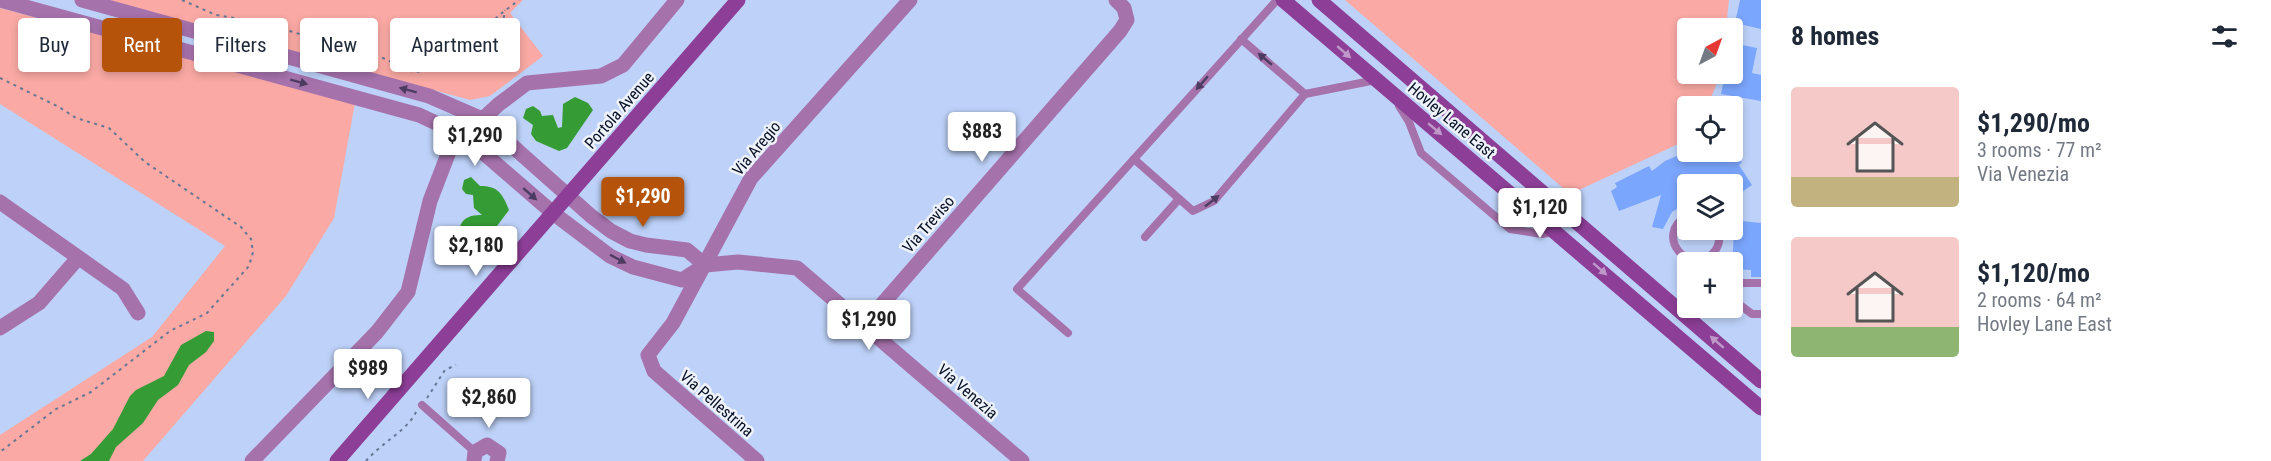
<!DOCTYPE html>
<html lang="en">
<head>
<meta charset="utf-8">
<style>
  :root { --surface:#fff; --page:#f2f2f3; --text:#1f2937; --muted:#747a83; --accent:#b45309 }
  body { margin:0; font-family:"Roboto Condensed",sans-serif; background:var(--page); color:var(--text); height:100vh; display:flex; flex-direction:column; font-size:22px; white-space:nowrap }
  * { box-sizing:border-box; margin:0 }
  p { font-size:20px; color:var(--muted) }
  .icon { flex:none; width:33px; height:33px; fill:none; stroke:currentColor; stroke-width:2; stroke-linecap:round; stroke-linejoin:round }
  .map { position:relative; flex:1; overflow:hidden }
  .side { display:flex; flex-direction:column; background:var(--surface); width:510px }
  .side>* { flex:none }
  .guide { position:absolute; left:18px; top:18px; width:570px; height:54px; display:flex; gap:12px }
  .needle { width:39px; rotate:41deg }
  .tools { position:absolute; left:1677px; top:18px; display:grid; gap:12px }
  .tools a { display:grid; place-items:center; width:66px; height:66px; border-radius:6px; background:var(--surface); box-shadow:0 3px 9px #0003; font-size:30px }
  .price { position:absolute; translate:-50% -51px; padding:0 14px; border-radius:6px; background:#fff; color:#222; font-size:20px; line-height:39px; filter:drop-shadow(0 2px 3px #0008) }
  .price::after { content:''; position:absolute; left:50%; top:36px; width:18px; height:14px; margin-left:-9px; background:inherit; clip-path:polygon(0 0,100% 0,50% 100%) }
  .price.selected { background:var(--accent); color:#fff }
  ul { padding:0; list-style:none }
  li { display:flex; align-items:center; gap:18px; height:150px; padding:0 30px }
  li span { display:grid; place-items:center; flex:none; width:168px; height:120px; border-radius:6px; color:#555 }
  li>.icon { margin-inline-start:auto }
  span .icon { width:72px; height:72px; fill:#fffc; stroke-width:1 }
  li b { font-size:26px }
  h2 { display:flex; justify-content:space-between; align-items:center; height:72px; padding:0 30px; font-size:26px }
  .pill { padding:0 21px; border-radius:6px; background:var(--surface); box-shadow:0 3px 9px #0003; font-size:21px; line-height:54px }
  .pill.selected { background:var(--accent); color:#fff }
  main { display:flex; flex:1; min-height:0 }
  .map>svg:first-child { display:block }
  .green { fill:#faa9a4 }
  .water { fill:#359c35 }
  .building { fill:#7ba6fd }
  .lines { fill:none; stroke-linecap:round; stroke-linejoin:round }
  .path { stroke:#667695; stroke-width:2; stroke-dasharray:3 4.5; stroke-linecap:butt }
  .lane { stroke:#a672ac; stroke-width:8 }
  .street { stroke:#a672ac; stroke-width:15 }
  .secondary { stroke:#8d3e97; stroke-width:15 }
  .oneway { fill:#be98c8 }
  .oneway2 { fill:#4d3c62 }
  .labels { text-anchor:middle; stroke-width:5; stroke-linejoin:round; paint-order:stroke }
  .street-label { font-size:16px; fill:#050f25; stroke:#eff3f9 }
</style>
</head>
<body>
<main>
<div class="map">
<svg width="1761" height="461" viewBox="0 0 1761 461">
  <rect width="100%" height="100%" fill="#bed2f9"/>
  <g class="green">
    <polygon points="108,0 523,0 510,13 543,56 490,96 470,100"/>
    <polygon points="1345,0 1729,0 1726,28 1688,28 1688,74 1720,74 1708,106 1688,106 1687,140 1570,194"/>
    <polygon points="0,8 355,103 334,218 286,296 143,461 0,461 0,435 152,337 225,246 0,104"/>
  </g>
  <g class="water">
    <polygon points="575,97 588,103 593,110 567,148 559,151 536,141 531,134 533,125 523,118 526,109 533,106 540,111 542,116 553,115 558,128 562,127 563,104"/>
    <path d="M471 177 480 186C497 186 502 192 509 210L497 226 473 247 463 243C454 225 464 214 482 215L474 208 473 195 466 194 462 189 464 180Z"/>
    <polygon points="206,331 214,332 214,341 206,352 189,365 178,385 158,400 143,423 116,447 109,461 80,461 91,454 113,429 130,396 136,390 164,376 181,345"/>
  </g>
  <g class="building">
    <polygon points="1740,0 1761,0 1761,29 1735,23"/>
    <polygon points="1732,43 1757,48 1752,73 1761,75 1761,101 1721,94 1725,74 1732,74"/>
    <polygon points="1686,152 1704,154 1734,152 1742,162 1739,165 1752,185 1732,199 1732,184 1719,184 1711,175 1688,184 1688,203 1672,212 1663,229 1652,227 1661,195 1619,211 1611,191 1617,187 1615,183 1649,166 1652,171 1665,161"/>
    <polygon points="1735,213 1742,221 1761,223 1761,277 1751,277 1751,270 1732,269"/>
  </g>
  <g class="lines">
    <g class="path">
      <polyline points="182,0 216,15 264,23 309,37 340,52 381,57 410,71 422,72 442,65 477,39 498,16 519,0"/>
      <path d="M477 39C498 36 502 32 505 10"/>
      <polyline points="0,78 59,107 76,118 109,128 145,162 241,227 251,239 253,252 249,266 207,313 170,331 91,392 56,409 0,452"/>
      <polyline points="427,398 445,370 456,365"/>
      <path d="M366 461C381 443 408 430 416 412"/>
    </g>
    <g class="lane">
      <polyline points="1305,94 1376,80"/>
      <polyline points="1399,106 1409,122 1421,153 1510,229 1542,234 1556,232"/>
      <polyline points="1134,159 1193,211 1214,201 1305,94 1241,39"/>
      <path d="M1688 215C1651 236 1692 279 1714 252 1720 245 1720 237 1718 230"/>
      <polyline points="1145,237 1179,199"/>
      <polyline points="1732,283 1761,283"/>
      <polyline points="1732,299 1752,314 1761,314"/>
      <polyline points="1068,333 1017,289 1277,0"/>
      <polyline points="422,405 475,452"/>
    </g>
    <g class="street">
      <polyline points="0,0 419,115 464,136 553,213 610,256 633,267 682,280 705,265 738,262 797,268 1022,461"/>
      <polyline points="82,0 429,96 482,119 591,216 611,231 630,241 646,245 687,250 705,265"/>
      <polyline points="0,202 123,289 138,313"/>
      <polyline points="864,325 1120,31 1127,20 1124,8 1116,0"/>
      <polyline points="0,328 39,303 78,258"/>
      <polyline points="252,461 377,332 408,292 430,201 450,149 499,104 527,83 601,76 623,65 677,0"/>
      <polyline points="474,461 475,452 487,445 499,453 497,461"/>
      <polyline points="757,461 654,371 648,355 673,323 751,178 910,0"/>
    </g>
    <g class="secondary">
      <polyline points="1283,0 1761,408"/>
      <polyline points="1319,0 1761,381"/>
      <polyline points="337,461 738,0"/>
    </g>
  </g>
  <defs><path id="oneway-solid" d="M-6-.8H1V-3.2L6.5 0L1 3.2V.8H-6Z" transform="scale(1.5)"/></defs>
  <g class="oneway">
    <use href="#oneway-solid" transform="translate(1344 52) rotate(41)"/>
    <use href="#oneway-solid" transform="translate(1435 129) rotate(40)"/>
    <use href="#oneway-solid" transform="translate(1600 269) rotate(41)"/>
    <use href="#oneway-solid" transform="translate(1717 342) rotate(-139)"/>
  </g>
  <g class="oneway2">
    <use href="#oneway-solid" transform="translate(1265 59) rotate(-140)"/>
    <use href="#oneway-solid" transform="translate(299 82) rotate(15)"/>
    <use href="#oneway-solid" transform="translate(1202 83) rotate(131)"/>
    <use href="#oneway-solid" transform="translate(408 90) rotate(-165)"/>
    <use href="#oneway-solid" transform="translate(530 194) rotate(41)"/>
    <use href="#oneway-solid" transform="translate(1212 201) rotate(-38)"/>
    <use href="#oneway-solid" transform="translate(618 259) rotate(28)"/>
  </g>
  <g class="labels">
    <g class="street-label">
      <text transform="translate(619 110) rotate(-49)" y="6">Portola Avenue</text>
      <text transform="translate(1452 120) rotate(40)" y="6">Hovley Lane East</text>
      <text transform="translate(756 148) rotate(-50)" y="6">Via Aregio</text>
      <text transform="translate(928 224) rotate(-49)" y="6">Via Treviso</text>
      <text transform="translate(968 391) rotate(41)" y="6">Via Venezia</text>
      <text transform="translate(717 403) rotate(41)" y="6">Via Pellestrina</text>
    </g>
  </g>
</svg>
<div class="tools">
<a><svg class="needle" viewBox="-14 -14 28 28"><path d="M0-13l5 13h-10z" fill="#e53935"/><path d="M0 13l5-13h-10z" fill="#747a83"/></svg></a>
<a><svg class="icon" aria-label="locate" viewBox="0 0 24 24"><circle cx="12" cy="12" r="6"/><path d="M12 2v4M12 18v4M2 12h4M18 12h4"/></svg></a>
<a><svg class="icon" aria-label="layers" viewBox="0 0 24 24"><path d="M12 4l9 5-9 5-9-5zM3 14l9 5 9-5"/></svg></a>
<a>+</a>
</div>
<b class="price" style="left:982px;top:163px">$883</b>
<b class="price" style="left:475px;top:167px">$1,290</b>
<b class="price selected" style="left:643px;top:228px">$1,290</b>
<b class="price" style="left:1540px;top:239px">$1,120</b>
<b class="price" style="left:476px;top:277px">$2,180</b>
<b class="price" style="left:869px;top:351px">$1,290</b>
<b class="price" style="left:368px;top:400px">$989</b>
<b class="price" style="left:489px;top:429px">$2,860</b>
<div class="guide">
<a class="pill">Buy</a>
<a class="pill selected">Rent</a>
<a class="pill">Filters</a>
<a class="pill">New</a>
<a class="pill">Apartment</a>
</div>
</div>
<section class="side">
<h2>8 homes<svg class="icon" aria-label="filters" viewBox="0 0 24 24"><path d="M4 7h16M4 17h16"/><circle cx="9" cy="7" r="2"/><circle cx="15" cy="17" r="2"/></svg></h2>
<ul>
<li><span style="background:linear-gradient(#f6c9c9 75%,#c2b280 0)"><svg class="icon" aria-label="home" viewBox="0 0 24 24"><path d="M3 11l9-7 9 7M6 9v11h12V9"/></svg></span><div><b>$1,290/mo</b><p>3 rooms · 77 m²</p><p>Via Venezia</p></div></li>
<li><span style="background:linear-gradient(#f6c9c9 75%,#8fb573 0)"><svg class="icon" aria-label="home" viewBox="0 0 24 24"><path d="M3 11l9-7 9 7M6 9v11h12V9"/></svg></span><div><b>$1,120/mo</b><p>2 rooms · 64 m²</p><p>Hovley Lane East</p></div></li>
</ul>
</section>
</main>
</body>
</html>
